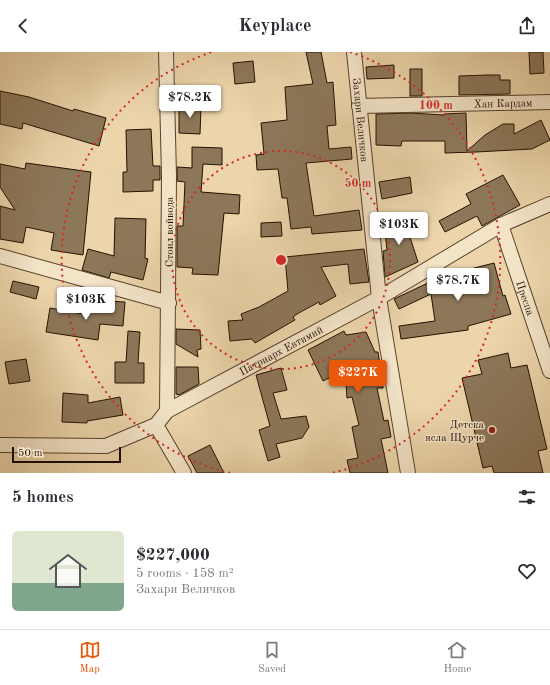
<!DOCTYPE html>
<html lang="en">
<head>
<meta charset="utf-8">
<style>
  :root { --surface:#fff; --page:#f2f2f3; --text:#2b2b33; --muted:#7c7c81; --line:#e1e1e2; --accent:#ea580c }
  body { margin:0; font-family:"Old Standard TT",serif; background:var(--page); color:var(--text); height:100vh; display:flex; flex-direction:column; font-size:15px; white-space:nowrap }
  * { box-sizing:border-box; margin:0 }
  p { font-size:13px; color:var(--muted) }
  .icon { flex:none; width:22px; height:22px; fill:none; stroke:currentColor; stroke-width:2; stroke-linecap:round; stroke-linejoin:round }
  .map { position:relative; height:421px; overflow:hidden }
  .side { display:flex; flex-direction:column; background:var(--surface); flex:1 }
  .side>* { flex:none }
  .scale { position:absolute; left:12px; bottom:10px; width:109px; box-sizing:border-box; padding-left:4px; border:2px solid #251100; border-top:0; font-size:11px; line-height:14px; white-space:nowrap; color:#251100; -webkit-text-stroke:3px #f3e4c8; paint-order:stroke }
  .price { position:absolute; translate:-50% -34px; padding:0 9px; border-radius:4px; background:#fff; color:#222; font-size:13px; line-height:26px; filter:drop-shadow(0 1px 2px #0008) }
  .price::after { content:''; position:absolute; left:50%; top:24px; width:12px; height:9px; margin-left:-6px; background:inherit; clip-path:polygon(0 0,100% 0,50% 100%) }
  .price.active { background:var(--accent); color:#fff }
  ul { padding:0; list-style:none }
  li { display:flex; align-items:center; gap:12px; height:100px; padding:0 12px }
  li span { display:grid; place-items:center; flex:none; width:112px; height:80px; border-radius:6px; color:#555 }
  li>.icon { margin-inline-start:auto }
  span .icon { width:48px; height:48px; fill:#fffc; stroke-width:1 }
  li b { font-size:17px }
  h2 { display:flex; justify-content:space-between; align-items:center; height:48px; padding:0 12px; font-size:17px }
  header { display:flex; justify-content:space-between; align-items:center; height:52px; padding:0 12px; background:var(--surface); font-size:18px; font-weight:600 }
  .menu { display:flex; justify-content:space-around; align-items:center; height:56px; border-top:1px solid var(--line); background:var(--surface); font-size:11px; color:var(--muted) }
  .menu a { display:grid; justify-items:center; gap:2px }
  .menu .active { color:var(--accent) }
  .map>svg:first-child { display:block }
  .building { fill:#8c7759; stroke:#251100 }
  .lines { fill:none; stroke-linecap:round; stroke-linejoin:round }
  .minor-casing { stroke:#57422b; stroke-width:16 }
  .minor { stroke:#f3e4c8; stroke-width:14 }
  .ring { fill:none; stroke:#d62828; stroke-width:2; stroke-dasharray:2 4 }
  .poi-dot { fill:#8f2418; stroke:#f3e4c8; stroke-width:1.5 }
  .labels { text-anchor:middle; stroke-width:3; stroke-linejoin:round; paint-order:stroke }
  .street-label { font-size:11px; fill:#251100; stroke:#f3e4c8 }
  .poi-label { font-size:11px; fill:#251100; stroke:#f3e4c8; text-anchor:end }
  .centre { fill:#d62828; stroke:#f3e4c8; stroke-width:2 }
  .ring-label { font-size:12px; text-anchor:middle; font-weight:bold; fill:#d62828; stroke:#f3e4c8; stroke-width:3; stroke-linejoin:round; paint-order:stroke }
</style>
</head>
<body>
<header><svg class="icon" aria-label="back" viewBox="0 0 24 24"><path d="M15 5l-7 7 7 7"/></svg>Keyplace<svg class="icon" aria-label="share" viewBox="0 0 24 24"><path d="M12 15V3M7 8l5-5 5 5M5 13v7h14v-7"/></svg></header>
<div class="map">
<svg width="550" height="421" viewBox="0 0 550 421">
  <rect width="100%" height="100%" fill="#ecd5ab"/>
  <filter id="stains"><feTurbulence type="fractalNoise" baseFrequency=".005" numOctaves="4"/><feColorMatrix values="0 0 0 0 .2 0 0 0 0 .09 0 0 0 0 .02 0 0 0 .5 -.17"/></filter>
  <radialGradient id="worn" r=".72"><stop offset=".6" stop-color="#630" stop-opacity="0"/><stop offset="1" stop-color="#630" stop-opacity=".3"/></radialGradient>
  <g class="building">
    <polygon points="306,0 321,0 327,31 333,30 336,73 327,74 329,97 351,95 352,107 306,111 314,164 359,158 362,178 312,182 311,175 291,177 287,146 282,146 278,117 257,118 256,103 264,102 261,71 287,68 285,35 313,32"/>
    <polygon points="529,0 543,0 544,21 530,22"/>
    <polygon points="253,9 255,30 235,32 233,11"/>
    <polygon points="394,13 394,26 367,27 366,15"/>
    <rect x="410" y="17" width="12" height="27"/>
    <polygon points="488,23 500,23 500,28 510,28 510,42 459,43 459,24"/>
    <polygon points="0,39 29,45 73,59 74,57 106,66 99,94 23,71 22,77 0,72"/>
    <polygon points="179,53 201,54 200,82 179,81"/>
    <polygon points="410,61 444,63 444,62 466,61 467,99 485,83 503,72 514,72 514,82 541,68 550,88 532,97 476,100 445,101 445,89 402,89 401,94 376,93 376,62"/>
    <polygon points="151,77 153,114 160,114 160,128 153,128 153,139 123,140 123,120 127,120 126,78"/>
    <polygon points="192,95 222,96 222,113 203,112 201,140 240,143 239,162 224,161 218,223 192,222 193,216 177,215 177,174 183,174 185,130 177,129 177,115 192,116"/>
    <polygon points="26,111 91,120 83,203 51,198 54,181 26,175 23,191 0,187 0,154 15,158 0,135 0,112 25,117"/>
    <polygon points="503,123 520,153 482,174 477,164 445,180 439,169 471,152 466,142"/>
    <polygon points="410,125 412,141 382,147 379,130"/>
    <polygon points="115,166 146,167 145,206 148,207 143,228 111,220 109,226 82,218 88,197 114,204"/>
    <polygon points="415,168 417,181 409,182 418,210 385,225 383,199 387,198 384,171"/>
    <polygon points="281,170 282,184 261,185 261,171"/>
    <polygon points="364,197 369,230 350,232 348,212 321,215 336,244 320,253 319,250 297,262 293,265 295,268 255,291 252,287 230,289 228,269 243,268 241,262 259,255 288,239 285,205"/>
    <polygon points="494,211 503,244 505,243 511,262 468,274 468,278 401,287 399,274 435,269 431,242 399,257 394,247 451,220 451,222"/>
    <polygon points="13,229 39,235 36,247 10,240"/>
    <polygon points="105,249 125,250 123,274 100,272 98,288 46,280 50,256 89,263 90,257 104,259"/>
    <polygon points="176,277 200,278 201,297 197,298 198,305 176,292"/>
    <polygon points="128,279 140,280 138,311 144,311 144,331 115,331 115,310 126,310"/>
    <polygon points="344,279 346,283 366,280 375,300 378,300 383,336 377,336 384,369 388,368 391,385 381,387 388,421 350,421 347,408 358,406 352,375 359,373 352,345 347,346 345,318 323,329 308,298"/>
    <polygon points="508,301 511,316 527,313 547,397 538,399 543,421 494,421 492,414 483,416 462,326 482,322 478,308"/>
    <polygon points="26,307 30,329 9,332 5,310"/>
    <polygon points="176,315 198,315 199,332 179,343 176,342"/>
    <polygon points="281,316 287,338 273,341 281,367 306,364 309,375 302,386 276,392 280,405 268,409 259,378 270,374 256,323"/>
    <polygon points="63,341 88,343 88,351 120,345 123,363 87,369 87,371 62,370"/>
    <polygon points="210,393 224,421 197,421 188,404"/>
  </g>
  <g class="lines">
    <g class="minor-casing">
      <g id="minor">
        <polyline points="166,0 169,124 167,359"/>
        <path id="s1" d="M354 0 379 246 408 421"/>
        <path id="s2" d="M359 54 550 50"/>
        <path id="s3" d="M501 173 550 319"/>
        <polyline points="0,204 169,251"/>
        <polyline points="156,373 184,421"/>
        <path id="s4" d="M0 393 106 394 156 373 167 359 379 246 501 173 550 152"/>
      </g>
    </g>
    <use href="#minor" class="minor"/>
  </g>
  <g class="ring">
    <circle cx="281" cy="208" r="109"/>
    <path d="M230 421A219 219 0 0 1 212 0M350 0A219 219 0 0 1 332 421"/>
  </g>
  <circle class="poi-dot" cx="492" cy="378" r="4"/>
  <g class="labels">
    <g class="street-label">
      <text dy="4" stroke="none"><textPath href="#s2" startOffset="144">Хан Кардам</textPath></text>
      <text dy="4" stroke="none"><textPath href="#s1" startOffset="68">Захари Величков</textPath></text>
      <text transform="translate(169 180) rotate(-90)" y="4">Стоил войвода</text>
      <text dy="4" stroke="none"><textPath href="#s3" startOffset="77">Преспа</textPath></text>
      <text dy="4" stroke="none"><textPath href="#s4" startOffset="307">Патриарх Евтимий</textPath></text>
    </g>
    <g class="poi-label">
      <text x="484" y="376">Детска<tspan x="484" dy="13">ясла Щурче</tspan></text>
    </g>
  </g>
  <circle cx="281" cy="208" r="6" class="centre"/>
  <g class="ring-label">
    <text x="436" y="57">100 m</text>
    <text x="358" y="135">50 m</text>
  </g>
  <rect width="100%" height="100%" filter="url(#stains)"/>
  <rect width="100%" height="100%" fill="url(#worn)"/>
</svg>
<div class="scale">50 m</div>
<b class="price" style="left:190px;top:67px">$78.2K</b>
<b class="price" style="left:399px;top:194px">$103K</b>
<b class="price" style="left:458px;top:250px">$78.7K</b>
<b class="price" style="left:86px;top:269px">$103K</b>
<b class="price active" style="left:358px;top:342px">$227K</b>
</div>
<section class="side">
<h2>5 homes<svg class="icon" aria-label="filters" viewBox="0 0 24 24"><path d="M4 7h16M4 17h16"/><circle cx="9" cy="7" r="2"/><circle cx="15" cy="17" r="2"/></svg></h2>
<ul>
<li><span style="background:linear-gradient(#dfe7d0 65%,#7fa58c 0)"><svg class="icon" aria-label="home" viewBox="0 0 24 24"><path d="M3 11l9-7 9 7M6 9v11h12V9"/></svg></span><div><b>$227,000</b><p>5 rooms · 158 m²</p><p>Захари Величков</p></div><svg class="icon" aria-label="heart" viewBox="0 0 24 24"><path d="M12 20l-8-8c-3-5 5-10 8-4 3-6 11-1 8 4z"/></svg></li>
</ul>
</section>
<nav class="menu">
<a class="active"><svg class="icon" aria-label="map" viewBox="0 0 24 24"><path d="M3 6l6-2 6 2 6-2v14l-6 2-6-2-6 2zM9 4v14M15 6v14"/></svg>Map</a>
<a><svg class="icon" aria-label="saved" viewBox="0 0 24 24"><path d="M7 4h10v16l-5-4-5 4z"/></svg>Saved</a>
<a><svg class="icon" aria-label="home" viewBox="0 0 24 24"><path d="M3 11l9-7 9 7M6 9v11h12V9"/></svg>Home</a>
</nav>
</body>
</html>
